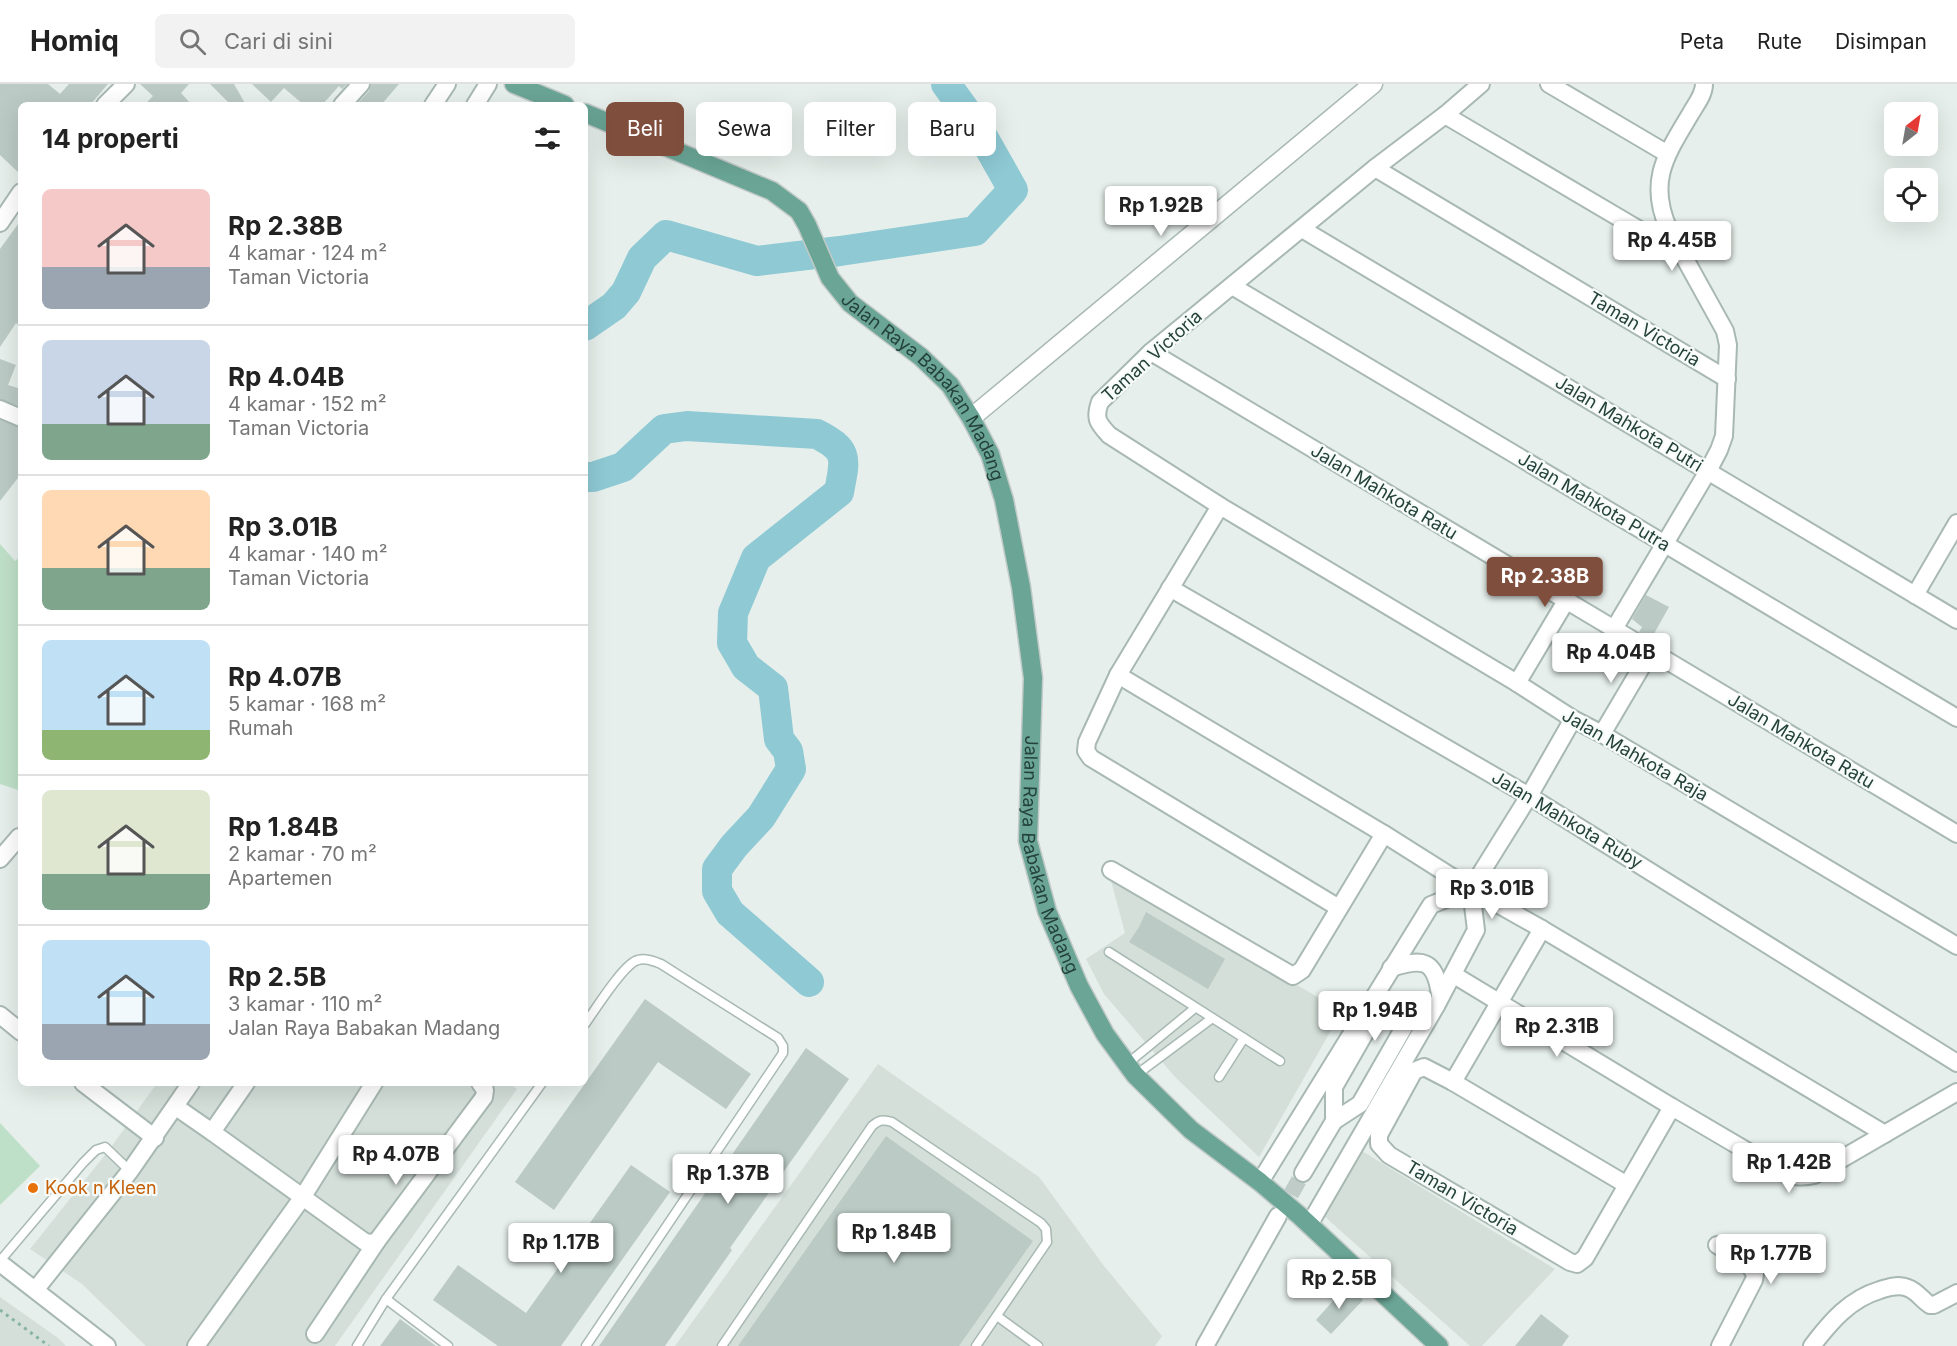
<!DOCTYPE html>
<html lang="id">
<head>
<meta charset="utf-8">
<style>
  :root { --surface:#fff; --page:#f2f2f2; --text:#222; --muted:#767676; --line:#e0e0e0; --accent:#804e3d }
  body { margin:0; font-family:Inter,sans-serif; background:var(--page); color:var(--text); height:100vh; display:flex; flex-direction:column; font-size:22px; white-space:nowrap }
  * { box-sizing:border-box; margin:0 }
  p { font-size:20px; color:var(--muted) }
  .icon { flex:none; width:33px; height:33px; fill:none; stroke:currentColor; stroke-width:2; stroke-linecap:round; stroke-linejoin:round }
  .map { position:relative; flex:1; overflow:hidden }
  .drawer { position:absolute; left:18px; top:18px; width:570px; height:984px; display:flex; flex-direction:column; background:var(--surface); border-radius:9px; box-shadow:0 6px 24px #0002 }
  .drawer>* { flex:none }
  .banner { position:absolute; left:606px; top:18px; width:570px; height:54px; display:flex; gap:12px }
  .needle { width:39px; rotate:31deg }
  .fabs { position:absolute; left:1884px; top:18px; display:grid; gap:12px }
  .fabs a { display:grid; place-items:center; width:54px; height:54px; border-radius:9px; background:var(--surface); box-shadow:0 6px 24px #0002; font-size:30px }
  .price { position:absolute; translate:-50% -51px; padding:0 14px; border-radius:6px; background:#fff; color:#222; font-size:20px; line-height:39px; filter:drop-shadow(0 2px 3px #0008) }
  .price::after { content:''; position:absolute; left:50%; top:36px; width:18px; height:14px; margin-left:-9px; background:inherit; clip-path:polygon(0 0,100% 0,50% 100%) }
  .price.current { background:var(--accent); color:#fff }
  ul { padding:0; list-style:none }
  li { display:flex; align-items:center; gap:18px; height:150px; padding:0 24px }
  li+li { border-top:2px solid var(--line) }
  li span { display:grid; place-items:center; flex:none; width:168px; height:120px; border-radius:9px; color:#555 }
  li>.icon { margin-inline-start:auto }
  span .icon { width:72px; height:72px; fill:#fffc; stroke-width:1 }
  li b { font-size:26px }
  h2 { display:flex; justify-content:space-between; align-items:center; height:72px; padding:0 24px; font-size:26px }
  .tag { padding:0 21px; border-radius:9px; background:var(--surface); box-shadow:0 6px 24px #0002; font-size:21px; line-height:54px }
  .tag.current { background:var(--accent); color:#fff }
  header { display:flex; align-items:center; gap:36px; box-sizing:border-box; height:84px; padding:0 30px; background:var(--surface); border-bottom:2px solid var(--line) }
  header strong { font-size:28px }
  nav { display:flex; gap:33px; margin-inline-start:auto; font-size:21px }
  .search { width:420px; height:54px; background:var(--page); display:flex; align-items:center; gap:15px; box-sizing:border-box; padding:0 21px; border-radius:9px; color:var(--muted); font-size:22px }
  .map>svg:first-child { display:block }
  .built { fill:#d4dfda }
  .green { fill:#bfe0c8 }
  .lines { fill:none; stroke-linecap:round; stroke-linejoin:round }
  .river { stroke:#8ec9d4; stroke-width:30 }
  .building { fill:#bbcac4 }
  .minor-tunnel { stroke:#bfccc8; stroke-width:16; stroke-dasharray:16 8; stroke-linecap:butt }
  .service-casing { stroke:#a8b8b2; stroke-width:11 }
  .minor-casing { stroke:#a8b8b2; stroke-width:20 }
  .tertiary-casing { stroke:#a8b8b2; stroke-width:21 }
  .primary-casing { stroke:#c2cac8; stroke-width:21 }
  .path { stroke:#86b3a5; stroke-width:3; stroke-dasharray:3 4.5; stroke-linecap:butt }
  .service { stroke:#fff; stroke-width:8 }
  .minor { stroke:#fff; stroke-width:16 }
  .tertiary { stroke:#fff; stroke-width:18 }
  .primary { stroke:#6aa596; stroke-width:18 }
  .food-dot { fill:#e8710a; stroke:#f7fbf9; stroke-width:2 }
  .labels { text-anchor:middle; stroke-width:4.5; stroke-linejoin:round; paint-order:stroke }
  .street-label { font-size:18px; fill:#24423a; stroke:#f7fbf9 }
  .food-label { font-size:18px; fill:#c56008; stroke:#f7fbf9; text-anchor:start }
</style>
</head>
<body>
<header>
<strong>Homiq</strong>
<div class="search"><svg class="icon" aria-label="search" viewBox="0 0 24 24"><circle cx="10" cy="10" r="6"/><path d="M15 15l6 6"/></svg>Cari di sini</div>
<nav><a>Peta</a><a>Rute</a><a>Disimpan</a></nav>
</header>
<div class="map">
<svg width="1957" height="1262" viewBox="0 0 1957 1262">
  <rect width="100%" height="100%" fill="#e6efeb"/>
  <g class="built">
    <polygon points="1110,793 1342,927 1259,1073 1175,993 1104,910 1086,875 1125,849"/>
    <polygon points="878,980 1039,1093 1104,1182 1162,1252 1155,1262 675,1262"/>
    <polygon points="157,999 509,999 517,1005 335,1262 146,1262 82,1200 30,1165 109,1066"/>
    <polygon points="1362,1067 1555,1185 1482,1262 1470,1262 1324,1132"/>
    <polygon points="0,1213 58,1254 66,1262 0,1262"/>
  </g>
  <g class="green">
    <polygon points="0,460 15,477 21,472 21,707 0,700"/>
    <polygon points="0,1039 40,1082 0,1121"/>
  </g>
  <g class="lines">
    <g class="river">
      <polyline points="585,242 614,222 626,208 642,174 666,151 757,177 840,167 975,147 1013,106 978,44 946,0"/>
      <path d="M585 393H593L623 383 664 345 687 342 817 350C850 367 845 375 839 408L756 474 733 529 732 559 746 583 773 604 779 655 788 667 791 685 761 733 734 762 717 785V807L730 829 809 898"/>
    </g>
  </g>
  <g class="building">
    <polygon points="0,0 48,0 60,10 69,0 108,0 90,21 21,21 21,91 0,71"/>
    <polygon points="140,0 189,0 181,9 192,21 144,21 153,12"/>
    <polygon points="210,0 234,0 246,21 231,21"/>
    <polygon points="252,0 347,0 342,5 339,2 322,21 304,21 284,4 271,18"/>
    <polygon points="371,0 399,0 381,21 361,21 358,19 369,7"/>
    <polygon points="21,136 21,243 16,239 0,263 0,165"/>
    <polygon points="0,275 16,281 8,301 21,305 21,323 0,315"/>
    <polygon points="0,336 21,344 21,390 0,417"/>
    <polygon points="1646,511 1669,523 1651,555 1639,548 1642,543 1632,535"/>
    <polygon points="1146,828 1225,875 1208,905 1129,858 1139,843"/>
    <polygon points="645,915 751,990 726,1025 658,978 554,1126 515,1098"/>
    <polygon points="806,964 849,995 730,1164 732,1166 665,1262 599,1262"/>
    <polygon points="886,1052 1033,1157 959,1262 738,1262"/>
    <polygon points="631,1081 670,1108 561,1262 498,1262 433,1216 458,1181 526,1229"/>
    <polygon points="1347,1201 1363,1216 1331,1250 1316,1236"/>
    <polygon points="1541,1230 1569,1252 1562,1262 1515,1262"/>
    <polygon points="400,1235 436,1262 380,1262"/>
  </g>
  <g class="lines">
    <polyline class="minor-tunnel" points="1279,1131 1303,1089"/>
    <g class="service-casing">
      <g id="service">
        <polyline points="1109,868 1280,977"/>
        <path d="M585 940C595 926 624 879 638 876 646 874 653 877 661 880L778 954 783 962V969L586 1262"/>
        <polyline points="1127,980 1195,924"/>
        <polyline points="1136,991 1211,935"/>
        <polyline points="1219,993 1244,954"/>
        <polyline points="0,1177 83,1079 96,1066 105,1063 130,1087"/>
        <polyline points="386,1215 448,1262"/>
        <polyline points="997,1232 1038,1262"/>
        <polyline points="357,1262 386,1215 542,999"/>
        <path d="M722 1262 872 1042C879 1036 883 1035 892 1038L1041 1139 1046 1145 1047 1158 976 1262"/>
      </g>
    </g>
    <g class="minor-casing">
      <g id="minor">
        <polyline points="1549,0 1666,69"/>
        <polyline points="105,21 126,0"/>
        <polyline points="342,21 361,0"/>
        <polyline points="433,21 447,0"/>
        <polyline points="475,21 488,0"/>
        <polyline points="1445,31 1682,171"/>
        <polyline points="1375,84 1727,295"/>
        <polyline points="0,139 21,108"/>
        <polyline points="1302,145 1957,536"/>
        <polyline points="1232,202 1957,634"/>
        <polyline points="1151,268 1957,750"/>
        <polyline points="0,325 21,334"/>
        <polyline points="1220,422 1517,599 1573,635 1602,650 1957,862"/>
        <polyline points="1170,504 1529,712 1957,979"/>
        <polyline points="1915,511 1957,439"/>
        <path d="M1614 545 1708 387 1719 366 1724 352 1728 261 1725 247 1669 146C1647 97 1666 71 1691 29 1696 20 1704 11 1704 0"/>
        <polyline points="1118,591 1384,750 1471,805 1542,845 1885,1050"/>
        <polyline points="1517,599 1566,517"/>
        <polyline points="1602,650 1651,567"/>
        <polyline points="0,775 19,753"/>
        <polyline points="1111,786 1293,892 1302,886 1384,750"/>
        <polyline points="1471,805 1529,712 1573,635"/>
        <path d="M1339 824 1091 674 1086 667 1087 658 1118 591 1220 422 1109 351C1098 339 1094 335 1100 318L1151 268 1375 84 1445 31 1481 0"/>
        <path d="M1391 884C1423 874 1435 875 1440 911"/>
        <polyline points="1459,894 1672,1023"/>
        <polyline points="0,931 21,948"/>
        <polyline points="1453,998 1542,845"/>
        <polyline points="83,999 155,1054"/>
        <polyline points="246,999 212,1048 365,1158 372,1159 377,1157 484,1013 485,1006 480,999"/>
        <polyline points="176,1023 212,1048"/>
        <polyline points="1334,1037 1334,1003 1369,942"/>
        <polyline points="1303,1089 1334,1037 1360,1020 1411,931 1421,924 1436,922"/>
        <polyline points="1260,1098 1431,821 1471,805"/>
        <path d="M1627 1101 1453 998 1424 983 1414 987 1379 1051V1060L1389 1071 1570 1178 1577 1180 1585 1174 1672 1023 1781 1087C1793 1093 1801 1094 1814 1091L1957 1008"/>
        <polyline points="1309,1141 1436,922 1476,846 1471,805"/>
        <polyline points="1717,1161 1749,1181 1755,1190 1754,1196 1720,1262"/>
        <polyline points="0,1179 107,1262"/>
        <polyline points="36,1205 130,1087 191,999"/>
        <polyline points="315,1250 377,1157"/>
        <polyline points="196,1262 302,1114 374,999"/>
        <polyline points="1205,1262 1278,1132"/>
        <path d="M1812 1262C1831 1237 1850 1215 1880 1206 1889 1203 1899 1200 1908 1204 1917 1207 1922 1216 1930 1221H1934L1957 1209"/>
      </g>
    </g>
    <g class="tertiary-casing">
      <polyline id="tertiary" points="971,334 1373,0"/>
    </g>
    <g class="primary-casing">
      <g id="primary">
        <polyline points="514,0 565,21"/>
        <path id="s1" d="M585 29 772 107 799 127 807 141 830 194 850 219 921 273 950 301 971 334 990 370 1004 416 1021 503 1033 594 1028 757 1047 827 1079 902 1105 950 1135 991 1191 1046 1260 1098 1300 1132 1439 1262"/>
      </g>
    </g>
    <polyline class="path" points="0,1226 49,1262"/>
    <use href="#service" class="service"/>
    <use href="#minor" class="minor"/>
    <use href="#tertiary" class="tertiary"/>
    <use href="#primary" class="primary"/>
  </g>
  <circle class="food-dot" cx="33" cy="1104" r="6"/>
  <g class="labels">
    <g class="street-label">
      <text transform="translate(1644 245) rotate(31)" y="6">Taman Victoria</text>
      <text transform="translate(1152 272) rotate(-42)" y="6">Taman Victoria</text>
      <text dy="6" stroke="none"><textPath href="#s1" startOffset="456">Jalan Raya Babakan Madang</textPath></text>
      <text transform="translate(1629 340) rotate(31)" y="6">Jalan Mahkota Putri</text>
      <text transform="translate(1384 408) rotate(31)" y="6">Jalan Mahkota Ratu</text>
      <text transform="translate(1594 418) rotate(31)" y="6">Jalan Mahkota Putra</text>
      <text transform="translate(1801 657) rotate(31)" y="6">Jalan Mahkota Ratu</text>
      <text transform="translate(1635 671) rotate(30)" y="6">Jalan Mahkota Raja</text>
      <text transform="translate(1567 736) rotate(31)" y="6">Jalan Mahkota Ruby</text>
      <text dy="6" stroke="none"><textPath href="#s1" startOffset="960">Jalan Raya Babakan Madang</textPath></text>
      <text transform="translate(1462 1114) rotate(31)" y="6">Taman Victoria</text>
    </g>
    <g class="food-label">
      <text x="45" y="1110">Kook n Kleen</text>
    </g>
  </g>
</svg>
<div class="fabs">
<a><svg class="needle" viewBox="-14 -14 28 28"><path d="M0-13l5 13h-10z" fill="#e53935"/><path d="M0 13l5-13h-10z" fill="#767676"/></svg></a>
<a><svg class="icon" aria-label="locate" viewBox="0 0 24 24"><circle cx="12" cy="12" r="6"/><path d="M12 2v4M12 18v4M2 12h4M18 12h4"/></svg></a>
</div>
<b class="price" style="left:1161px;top:153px">Rp 1.92B</b>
<b class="price" style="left:1672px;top:188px">Rp 4.45B</b>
<b class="price current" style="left:1545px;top:524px">Rp 2.38B</b>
<b class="price" style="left:1611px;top:600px">Rp 4.04B</b>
<b class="price" style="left:1492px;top:836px">Rp 3.01B</b>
<b class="price" style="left:1375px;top:958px">Rp 1.94B</b>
<b class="price" style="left:1557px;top:974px">Rp 2.31B</b>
<b class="price" style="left:396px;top:1102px">Rp 4.07B</b>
<b class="price" style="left:1789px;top:1110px">Rp 1.42B</b>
<b class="price" style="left:728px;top:1121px">Rp 1.37B</b>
<b class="price" style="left:894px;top:1180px">Rp 1.84B</b>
<b class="price" style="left:561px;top:1190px">Rp 1.17B</b>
<b class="price" style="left:1771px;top:1201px">Rp 1.77B</b>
<b class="price" style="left:1339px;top:1226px">Rp 2.5B</b>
<div class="banner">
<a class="tag current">Beli</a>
<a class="tag">Sewa</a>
<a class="tag">Filter</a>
<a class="tag">Baru</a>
</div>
<section class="drawer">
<h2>14 properti<svg class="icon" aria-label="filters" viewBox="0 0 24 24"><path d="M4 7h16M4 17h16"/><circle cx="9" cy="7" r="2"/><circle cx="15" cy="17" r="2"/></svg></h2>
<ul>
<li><span style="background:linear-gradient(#f6c9c9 65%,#9aa5b1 0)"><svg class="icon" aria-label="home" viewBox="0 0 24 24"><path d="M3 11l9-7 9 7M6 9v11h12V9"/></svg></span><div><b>Rp 2.38B</b><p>4 kamar · 124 m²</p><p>Taman Victoria</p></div></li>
<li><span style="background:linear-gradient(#c9d6e8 70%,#7fa58c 0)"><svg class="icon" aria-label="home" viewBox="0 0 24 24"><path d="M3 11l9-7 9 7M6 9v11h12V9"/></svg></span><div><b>Rp 4.04B</b><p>4 kamar · 152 m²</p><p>Taman Victoria</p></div></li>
<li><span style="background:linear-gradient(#ffd9b3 65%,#7fa58c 0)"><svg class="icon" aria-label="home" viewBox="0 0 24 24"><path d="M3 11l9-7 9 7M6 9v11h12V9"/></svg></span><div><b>Rp 3.01B</b><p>4 kamar · 140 m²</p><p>Taman Victoria</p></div></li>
<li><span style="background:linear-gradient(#bfe0f5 75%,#8fb573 0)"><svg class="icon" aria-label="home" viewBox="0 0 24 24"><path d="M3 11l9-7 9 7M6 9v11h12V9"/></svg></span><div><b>Rp 4.07B</b><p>5 kamar · 168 m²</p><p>Rumah</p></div></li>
<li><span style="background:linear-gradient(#dfe7d0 70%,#7fa58c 0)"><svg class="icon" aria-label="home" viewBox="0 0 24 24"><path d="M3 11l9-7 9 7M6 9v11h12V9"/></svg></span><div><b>Rp 1.84B</b><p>2 kamar · 70 m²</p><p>Apartemen</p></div></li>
<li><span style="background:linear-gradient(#bfe0f5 70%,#9aa5b1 0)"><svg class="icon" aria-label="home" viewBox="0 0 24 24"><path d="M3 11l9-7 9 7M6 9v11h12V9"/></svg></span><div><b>Rp 2.5B</b><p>3 kamar · 110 m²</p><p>Jalan Raya Babakan Madang</p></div></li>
</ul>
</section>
</div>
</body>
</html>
